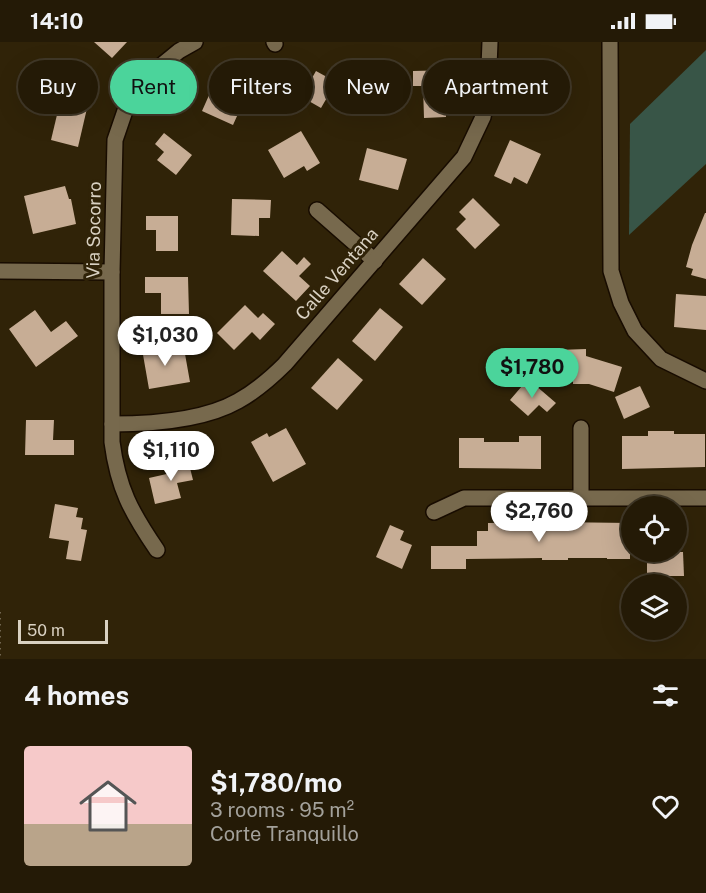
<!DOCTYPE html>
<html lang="en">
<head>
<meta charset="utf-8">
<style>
  :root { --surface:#241a06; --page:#302714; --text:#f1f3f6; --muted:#a3a19b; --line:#413828; --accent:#4bd49b }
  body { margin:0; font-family:"Public Sans",sans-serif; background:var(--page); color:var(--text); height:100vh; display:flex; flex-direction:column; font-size:22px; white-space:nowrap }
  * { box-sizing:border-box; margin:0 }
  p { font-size:20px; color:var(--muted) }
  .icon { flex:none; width:33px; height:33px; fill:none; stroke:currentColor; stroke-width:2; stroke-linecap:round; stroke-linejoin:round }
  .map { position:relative; height:617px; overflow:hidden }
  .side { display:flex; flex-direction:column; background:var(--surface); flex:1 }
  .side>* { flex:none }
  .guide { position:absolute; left:18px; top:18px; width:670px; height:54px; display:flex; gap:12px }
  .fabs { position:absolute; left:621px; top:454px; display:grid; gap:12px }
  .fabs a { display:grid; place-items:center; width:66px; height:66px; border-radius:50%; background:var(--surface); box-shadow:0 6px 24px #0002,0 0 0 2px var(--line); font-size:30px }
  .scale { position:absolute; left:18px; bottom:15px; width:90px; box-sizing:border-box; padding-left:6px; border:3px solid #d9d1c2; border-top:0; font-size:16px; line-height:21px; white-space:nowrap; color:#d9d1c2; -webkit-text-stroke:4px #302308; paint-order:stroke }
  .price { position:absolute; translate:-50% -51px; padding:0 14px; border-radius:21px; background:#fff; color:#222; font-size:20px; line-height:39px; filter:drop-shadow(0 2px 3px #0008) }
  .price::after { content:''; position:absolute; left:50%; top:36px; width:18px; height:14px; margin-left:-9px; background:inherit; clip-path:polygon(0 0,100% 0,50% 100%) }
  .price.active { background:var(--accent); color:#111 }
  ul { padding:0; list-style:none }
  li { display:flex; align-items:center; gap:18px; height:150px; padding:0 24px }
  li+li { border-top:2px solid var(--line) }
  li span { display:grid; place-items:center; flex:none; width:168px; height:120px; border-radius:6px; color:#555 }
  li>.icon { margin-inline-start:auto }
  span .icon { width:72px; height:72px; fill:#fffc; stroke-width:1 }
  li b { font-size:26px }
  h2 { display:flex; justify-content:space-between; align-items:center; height:72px; padding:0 24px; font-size:26px }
  .chip { padding:0 21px; border-radius:27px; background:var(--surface); box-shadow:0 6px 24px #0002,0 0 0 2px var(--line); font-size:21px; line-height:54px }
  .chip.active { background:var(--accent); color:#111 }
  .status { display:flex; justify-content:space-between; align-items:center; height:42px; padding:0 30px; background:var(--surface); direction:ltr }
  .status svg { height:16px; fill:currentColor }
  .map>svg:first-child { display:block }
  .green { fill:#385547 }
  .building { fill:#c7ad95 }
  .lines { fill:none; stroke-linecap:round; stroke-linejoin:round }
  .minor-casing { stroke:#180c00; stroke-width:18 }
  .path { stroke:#726751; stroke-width:2; stroke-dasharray:1.5 4.5; stroke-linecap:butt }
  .minor { stroke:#77694d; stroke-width:15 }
  .labels { text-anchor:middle; stroke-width:6; stroke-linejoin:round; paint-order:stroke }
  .street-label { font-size:18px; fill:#d9d1c2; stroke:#302308 }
</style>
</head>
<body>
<div class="status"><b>14:10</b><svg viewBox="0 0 49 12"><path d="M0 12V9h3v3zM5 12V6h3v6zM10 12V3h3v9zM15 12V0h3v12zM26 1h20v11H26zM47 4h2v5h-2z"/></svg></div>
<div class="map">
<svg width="706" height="617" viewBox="0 0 706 617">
  <rect width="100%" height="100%" fill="#302308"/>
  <polygon class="green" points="706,8 706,122 629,193 630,82"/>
  <g class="building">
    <polygon points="94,0 127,0 112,16"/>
    <polygon points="534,25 564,25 564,59 545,59 545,65 522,65 522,43 534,43"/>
    <polygon points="453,28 453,44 445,45 446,75 424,76 423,44 413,44 413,29"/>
    <polygon points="316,29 336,40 321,66 293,50 304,31 312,36"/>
    <polygon points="238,40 250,45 233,83 202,69 214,42 233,50"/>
    <polygon points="61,56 88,62 78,105 51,98"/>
    <polygon points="301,89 320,121 307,129 304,124 284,136 268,108"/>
    <polygon points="164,91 192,113 176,133 157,118 164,110 155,102"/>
    <polygon points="510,98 541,112 527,142 514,135 511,142 494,134"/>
    <polygon points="367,106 407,117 398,148 359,138"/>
    <polygon points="65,144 69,157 71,157 76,182 33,192 24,154"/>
    <polygon points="473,156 500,183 475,207 456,187 466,177 459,170"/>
    <polygon points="232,157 271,158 270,176 259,176 259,194 231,193"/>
    <polygon points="705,171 706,171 706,237 691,233 693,227 686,225 692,203"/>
    <polygon points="146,174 178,174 178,209 156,209 156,188 146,188"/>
    <polygon points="282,209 297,223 304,215 311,222 299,234 310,244 296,259 263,229"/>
    <polygon points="423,216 446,237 422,263 399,242"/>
    <polygon points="145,235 188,235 189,272 161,272 161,251 145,251"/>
    <polygon points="676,252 706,254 706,288 674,285"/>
    <polygon points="245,263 258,276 263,271 275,282 260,298 252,290 234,308 217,291"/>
    <polygon points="380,266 403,285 375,319 352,299"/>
    <polygon points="35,268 51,290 66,279 78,294 36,325 9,287"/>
    <polygon points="174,301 176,313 185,312 190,340 149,347 142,307"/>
    <polygon points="586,307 586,314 622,325 614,350 589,342 573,342 573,333 558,333 557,308"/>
    <polygon points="338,316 363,338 337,368 311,346"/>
    <polygon points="528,337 556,361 547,370 539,363 528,374 510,358"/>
    <polygon points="640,344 650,365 624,377 615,355"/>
    <polygon points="26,378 54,378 53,398 74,398 74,413 25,413"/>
    <polygon points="286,386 306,422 273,440 251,400 267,391 269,395"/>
    <polygon points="648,389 674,389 674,392 705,392 705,425 622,427 622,394 648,394"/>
    <polygon points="519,394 541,394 541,427 459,426 459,396 484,396 484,400 519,400"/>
    <polygon points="188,418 193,438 177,441 181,456 155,462 149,436 171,431 169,422"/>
    <polygon points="55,462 78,466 76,475 83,476 81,487 87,488 81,519 66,517 69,499 49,496"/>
    <polygon points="552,480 630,481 630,517 607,517 607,516 568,516 568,518 542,518 542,516 466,517 466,527 431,527 431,504 477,504 477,489 488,489 488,481"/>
    <polygon points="390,483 404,489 400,498 412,503 402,527 376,515"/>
    <polygon points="647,510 683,510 684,534 647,534"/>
  </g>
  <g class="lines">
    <g class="minor-casing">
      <g id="minor">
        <polyline points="274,0 275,2"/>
        <polyline points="610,0 611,229 621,261 635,289 661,317 706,339"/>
        <polyline points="317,168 375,219"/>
        <polyline points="0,229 112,230"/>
        <path d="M112 382C152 382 203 379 238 359 256 349 271 336 285 322L464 115 483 75 488 49 490 0"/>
        <polyline points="581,386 581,456"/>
        <polyline points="434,470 464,456 706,456"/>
        <path d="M157 508C131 470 118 446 112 400V230L115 98 127 63 146 36 179 9 195 0"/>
      </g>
    </g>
    <polyline class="path" points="0,570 0,617"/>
    <use href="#minor" class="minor"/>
  </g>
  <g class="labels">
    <g class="street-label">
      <text transform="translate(94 188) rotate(-89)" y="6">Via Socorro</text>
      <text transform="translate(337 232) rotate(-49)" y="6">Calle Ventana</text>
    </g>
  </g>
</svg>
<div class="fabs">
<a><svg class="icon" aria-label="locate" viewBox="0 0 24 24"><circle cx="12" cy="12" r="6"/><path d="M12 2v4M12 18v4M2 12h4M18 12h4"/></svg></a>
<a><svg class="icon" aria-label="layers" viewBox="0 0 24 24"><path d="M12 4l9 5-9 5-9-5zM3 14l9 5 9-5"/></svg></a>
</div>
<div class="scale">50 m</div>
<b class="price" style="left:165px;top:325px">$1,030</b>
<b class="price active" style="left:532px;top:357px">$1,780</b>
<b class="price" style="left:171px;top:440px">$1,110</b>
<b class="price" style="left:539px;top:501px">$2,760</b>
<div class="guide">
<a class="chip">Buy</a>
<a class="chip active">Rent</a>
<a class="chip">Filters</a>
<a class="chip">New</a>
<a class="chip">Apartment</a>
</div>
</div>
<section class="side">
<h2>4 homes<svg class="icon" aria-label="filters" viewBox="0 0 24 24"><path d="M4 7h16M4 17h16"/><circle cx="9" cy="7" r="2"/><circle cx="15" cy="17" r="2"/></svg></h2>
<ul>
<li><span style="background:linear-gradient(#f6c9c9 65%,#b9a48a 0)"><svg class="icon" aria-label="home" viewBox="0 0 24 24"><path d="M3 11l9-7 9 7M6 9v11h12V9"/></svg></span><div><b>$1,780/mo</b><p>3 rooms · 95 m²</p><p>Corte Tranquillo</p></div><svg class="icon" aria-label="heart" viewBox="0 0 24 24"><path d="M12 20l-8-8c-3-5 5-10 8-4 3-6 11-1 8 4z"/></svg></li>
</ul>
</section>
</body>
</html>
